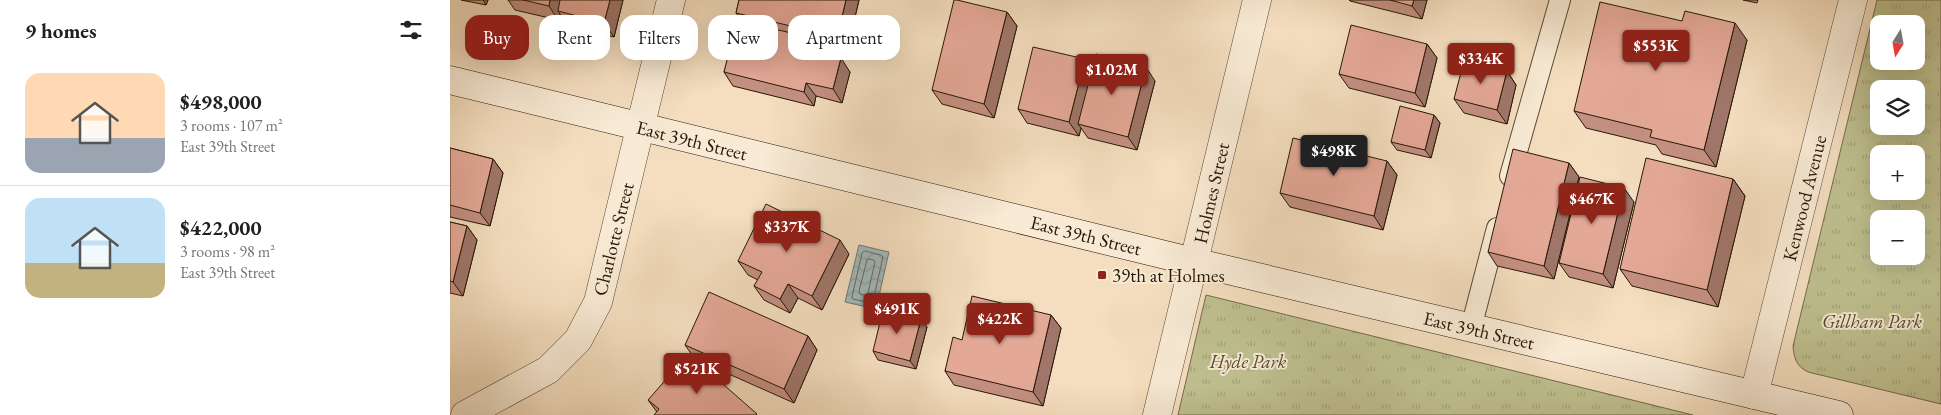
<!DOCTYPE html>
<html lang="en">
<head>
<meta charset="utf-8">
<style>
  :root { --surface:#fff; --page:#f2f2f2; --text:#202124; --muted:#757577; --line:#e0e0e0; --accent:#8f2418 }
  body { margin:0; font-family:"EB Garamond",serif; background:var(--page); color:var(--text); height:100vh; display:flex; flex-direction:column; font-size:19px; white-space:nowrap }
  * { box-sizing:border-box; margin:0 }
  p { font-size:16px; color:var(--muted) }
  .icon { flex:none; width:28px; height:28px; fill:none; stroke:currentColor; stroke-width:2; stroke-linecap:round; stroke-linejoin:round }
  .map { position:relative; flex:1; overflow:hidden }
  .panel { display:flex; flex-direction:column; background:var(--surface); width:450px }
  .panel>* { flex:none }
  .guide { position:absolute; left:15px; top:15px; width:475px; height:45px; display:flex; gap:10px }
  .needle { width:32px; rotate:191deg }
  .controls { position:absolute; left:1420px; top:15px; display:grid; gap:10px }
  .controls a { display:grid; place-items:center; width:55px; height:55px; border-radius:10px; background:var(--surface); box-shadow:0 5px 20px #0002; font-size:25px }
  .price { position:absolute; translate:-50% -42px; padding:0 11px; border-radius:5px; background:var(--accent); color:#fff; font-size:16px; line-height:32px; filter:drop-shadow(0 1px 2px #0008) }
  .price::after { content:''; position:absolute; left:50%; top:30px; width:15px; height:11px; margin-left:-8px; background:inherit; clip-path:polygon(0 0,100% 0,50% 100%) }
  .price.selected { background:#222; color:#fff }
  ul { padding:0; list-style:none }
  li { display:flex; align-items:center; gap:15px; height:125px; padding:0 25px }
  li+li { border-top:1px solid var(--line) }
  li span { display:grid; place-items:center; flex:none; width:140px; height:100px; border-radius:15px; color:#555 }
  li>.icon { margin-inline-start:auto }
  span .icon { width:60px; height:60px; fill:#fffc; stroke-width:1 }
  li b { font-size:21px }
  h2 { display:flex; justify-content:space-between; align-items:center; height:60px; padding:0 25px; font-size:21px }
  .tag { padding:0 18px; border-radius:15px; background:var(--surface); box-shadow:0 5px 20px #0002; font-size:18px; line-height:45px }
  .tag.selected { background:var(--accent); color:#fff }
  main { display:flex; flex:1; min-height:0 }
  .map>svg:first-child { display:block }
  .park { fill:url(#park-tufts); stroke:#736c4b; fill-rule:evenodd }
  .water { fill:url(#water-waves); stroke:#707974 }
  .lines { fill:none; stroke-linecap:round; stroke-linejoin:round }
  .shore { stroke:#646862; stroke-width:1 }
  .lane-casing { stroke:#5a4a34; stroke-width:22 }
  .street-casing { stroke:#5a4a34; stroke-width:29 }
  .secondary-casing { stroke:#271806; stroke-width:29 }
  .lane { stroke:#f8ead5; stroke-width:20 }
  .street { stroke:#f8ead5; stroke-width:28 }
  .secondary { stroke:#f8ead5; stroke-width:28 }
  .wall { fill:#c49082; stroke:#271806 }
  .shaded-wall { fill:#a0766a; stroke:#271806 }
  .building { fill:#e4a897; stroke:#271806 }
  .poi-dot { fill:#8f2418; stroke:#f8ead5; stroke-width:2 }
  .labels { text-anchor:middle; stroke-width:4; stroke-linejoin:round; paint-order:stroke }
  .street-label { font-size:19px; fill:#271806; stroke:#f8ead5 }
  .poi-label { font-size:19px; fill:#271806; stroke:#f8ead5; text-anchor:start }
  .park-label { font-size:19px; font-style:italic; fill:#554a2f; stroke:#f8ead5 }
</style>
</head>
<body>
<main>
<section class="panel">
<h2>9 homes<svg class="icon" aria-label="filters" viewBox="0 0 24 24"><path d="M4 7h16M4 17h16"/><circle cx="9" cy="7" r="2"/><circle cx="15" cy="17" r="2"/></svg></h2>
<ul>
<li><span style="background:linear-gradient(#ffd9b3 65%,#9aa5b1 0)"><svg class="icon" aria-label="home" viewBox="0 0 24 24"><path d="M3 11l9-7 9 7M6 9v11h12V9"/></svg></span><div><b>$498,000</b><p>3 rooms · 107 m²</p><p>East 39th Street</p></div></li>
<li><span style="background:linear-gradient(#bfe0f5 65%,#c2b280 0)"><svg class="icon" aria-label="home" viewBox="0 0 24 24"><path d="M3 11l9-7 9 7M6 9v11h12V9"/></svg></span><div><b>$422,000</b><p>3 rooms · 98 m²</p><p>East 39th Street</p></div></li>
</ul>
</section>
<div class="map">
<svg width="1491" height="415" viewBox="0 0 1491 415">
  <defs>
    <pattern id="park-tufts" width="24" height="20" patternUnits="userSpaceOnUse" patternTransform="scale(1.25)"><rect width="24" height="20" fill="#bfc090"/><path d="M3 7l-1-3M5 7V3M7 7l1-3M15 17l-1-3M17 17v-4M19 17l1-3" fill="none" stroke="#a4a47b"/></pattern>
    <pattern id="water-waves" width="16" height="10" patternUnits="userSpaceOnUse" patternTransform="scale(1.25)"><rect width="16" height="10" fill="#a1b9bd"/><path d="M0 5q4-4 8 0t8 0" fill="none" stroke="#8b9ea1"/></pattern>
  </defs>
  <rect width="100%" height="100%" fill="#f4debf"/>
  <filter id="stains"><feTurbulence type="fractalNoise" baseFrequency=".004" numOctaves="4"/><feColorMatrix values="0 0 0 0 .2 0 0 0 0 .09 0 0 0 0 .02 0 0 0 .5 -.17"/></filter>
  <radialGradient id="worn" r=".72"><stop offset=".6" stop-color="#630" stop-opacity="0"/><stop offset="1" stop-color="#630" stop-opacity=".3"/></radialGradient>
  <g class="park">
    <path d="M1427 0H1491V404L1358 372C1346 366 1344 358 1343 346ZM1429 24H1466V61H1429ZM1429 89H1466V126H1429ZM1429 154H1466V191H1429ZM1429 219H1466V256H1429Z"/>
    <polygon points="756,295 1243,415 728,415"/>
  </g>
  <polygon class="water" points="409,245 439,252 426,309 395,302"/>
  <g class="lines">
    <g class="shore">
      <polygon points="415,251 431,255 433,257 423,301 421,303 403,299 402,297 412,253"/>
      <polygon points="419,259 424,260 425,262 418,293 416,295 410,294 409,291 417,260"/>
    </g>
    <g class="lane-casing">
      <g id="lane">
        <polyline points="1060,176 1110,0"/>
        <polyline points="1021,328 1047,228"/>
      </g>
    </g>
    <g class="street-casing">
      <g id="street">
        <polyline points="1304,395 1403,0"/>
        <polyline points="15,415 98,370 128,340 148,302 221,0"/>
        <polyline points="707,415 807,0"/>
      </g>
    </g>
    <g class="secondary-casing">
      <polyline id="secondary" points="0,80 744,262 1389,415"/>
    </g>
    <use href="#lane" class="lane"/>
    <use href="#street" class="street"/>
    <use href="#secondary" class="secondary"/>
  </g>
  <g class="wall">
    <polygon points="11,0 38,0 36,5"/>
    <polygon points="58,0 173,0 164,37 117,25 110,14 108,20 65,10"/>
    <polygon points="289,0 409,0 397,51 370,44 376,53 376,54 400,72 392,103 366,96 364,106 283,86 274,72 292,21 286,13"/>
    <polygon points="899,0 977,0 972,19 900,1"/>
    <polygon points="1293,0 1308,0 1307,3"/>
    <polygon points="557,12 567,26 544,118 492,104 482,90"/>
    <polygon points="1297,40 1266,167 1212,154 1206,145 1136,128 1124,111"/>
    <polygon points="977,44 987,58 975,107 899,88 889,74"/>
    <polygon points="642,69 705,81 687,150 638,138 631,128 629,136 577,123 568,109"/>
    <polygon points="1057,71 1066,85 1057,124 1014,113 1004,99"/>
    <polygon points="984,115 990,123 981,158 947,150 941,142"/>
    <polygon points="0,148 43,159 53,173 40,226 0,217"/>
    <polygon points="937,161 947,175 933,230 840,207 830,193"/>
    <polygon points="1119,163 1129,177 1104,279 1047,266 1038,252"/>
    <polygon points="1283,179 1295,196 1268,307 1182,286 1170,269"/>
    <polygon points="1184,202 1163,288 1119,277 1109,263"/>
    <polygon points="0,222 17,226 27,240 13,296 0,293"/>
    <polygon points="399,254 372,310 348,298 340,313 314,300 304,286 308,280 298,275 288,261"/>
    <polygon points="601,315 611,328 593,406 504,385 495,371 512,340"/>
    <polygon points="477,327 466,369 428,360 423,351"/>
    <polygon points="358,336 367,350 344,403 245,359 235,345"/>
    <polygon points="245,368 207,412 198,400"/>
  </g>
  <g class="shaded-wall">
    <polygon points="33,0 38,0 36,5"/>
    <polygon points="100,0 113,0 108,11 110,14 108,20 99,6"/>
    <polygon points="160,0 173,0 164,37 154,23"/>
    <polygon points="396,0 409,0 397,51 387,37"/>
    <polygon points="964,0 977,0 972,19 962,6"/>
    <polygon points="557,12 567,26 544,118 534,104"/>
    <polygon points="1285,23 1297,40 1266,167 1254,150"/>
    <polygon points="366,39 376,53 373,65 364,51"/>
    <polygon points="977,44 987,58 975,107 965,93"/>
    <polygon points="391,58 400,72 392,103 383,89"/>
    <polygon points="635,59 645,73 628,124 631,128 629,136 619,122"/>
    <polygon points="696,67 705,81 687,150 678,137"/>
    <polygon points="1057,71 1066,85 1057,124 1047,110"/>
    <polygon points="356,83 366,96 364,106 354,92"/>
    <polygon points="984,115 990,123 981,158 975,150"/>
    <polygon points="43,159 53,173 40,226 30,213"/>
    <polygon points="937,161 947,175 933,230 924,216"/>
    <polygon points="1119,163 1129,177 1104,279 1094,266"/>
    <polygon points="1283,179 1295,196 1268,307 1257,290"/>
    <polygon points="1174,188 1184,202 1163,288 1153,274"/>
    <polygon points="17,226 27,240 13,296 3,282"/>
    <polygon points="390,240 399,254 372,310 362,296"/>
    <polygon points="338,284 348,298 340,313 330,299"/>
    <polygon points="601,315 611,328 593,406 583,392"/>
    <polygon points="471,319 477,327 466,369 460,361"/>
    <polygon points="358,336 367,350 344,403 334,389"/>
  </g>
  <g class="building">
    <polygon points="73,0 100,0 99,6"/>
    <polygon points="110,0 160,0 154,23 108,11"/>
    <polygon points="289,0 396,0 387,37 286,13"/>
    <polygon points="504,0 507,0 557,12 534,104 482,90"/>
    <polygon points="940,0 964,0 962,6"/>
    <polygon points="1150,2 1232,21 1235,11 1285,23 1254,150 1200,137 1202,130 1124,111"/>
    <polygon points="287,20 366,39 364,51 391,58 383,89 356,83 354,92 274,72"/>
    <polygon points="901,25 977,44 965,93 889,74"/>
    <polygon points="583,47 635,59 619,122 568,109"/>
    <polygon points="646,54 696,67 678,137 628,124"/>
    <polygon points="1014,61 1057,71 1047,110 1004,99"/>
    <polygon points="950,106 984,115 975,150 941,142"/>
    <polygon points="843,138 937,161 924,216 830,193"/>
    <polygon points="0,148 43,159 30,213 0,205"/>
    <polygon points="1063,149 1119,163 1094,266 1038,252"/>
    <polygon points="1196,158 1283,179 1257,290 1170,269"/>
    <polygon points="1130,177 1174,188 1153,274 1109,263"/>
    <polygon points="316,204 390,240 362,296 338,284 330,299 304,286 312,272 288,261"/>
    <polygon points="0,222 17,226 3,282 0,281"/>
    <polygon points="259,292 358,336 334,389 235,345"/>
    <polygon points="522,296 601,315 583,392 495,371 503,337 512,340"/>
    <polygon points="433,310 471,319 460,361 423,351"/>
    <polygon points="234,359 245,368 249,363 307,414 306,415 204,415 209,409 198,400"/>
  </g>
  <rect class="poi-dot" x="647" y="270" width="10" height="10" rx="2.5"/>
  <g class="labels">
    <g class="street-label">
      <text transform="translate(242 140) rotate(14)" y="7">East 39th Street</text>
      <text transform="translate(761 193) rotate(-77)" y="7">Holmes Street</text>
      <text transform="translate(1354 198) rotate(-76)" y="7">Kenwood Avenue</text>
      <text transform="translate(636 235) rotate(14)" y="7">East 39th Street</text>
      <text transform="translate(163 239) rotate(-76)" y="7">Charlotte Street</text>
      <text transform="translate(1029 330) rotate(13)" y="7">East 39th Street</text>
    </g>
    <g class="poi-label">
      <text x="662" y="282">39th at Holmes</text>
    </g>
    <g class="park-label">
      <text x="1422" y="328">Gillham Park</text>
      <text x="798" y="368">Hyde Park</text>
    </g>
  </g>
  <rect width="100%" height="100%" filter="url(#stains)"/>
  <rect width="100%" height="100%" fill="url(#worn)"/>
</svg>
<div class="controls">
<a><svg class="needle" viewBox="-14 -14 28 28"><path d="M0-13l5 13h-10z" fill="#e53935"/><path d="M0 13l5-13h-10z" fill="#757577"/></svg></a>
<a><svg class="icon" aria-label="layers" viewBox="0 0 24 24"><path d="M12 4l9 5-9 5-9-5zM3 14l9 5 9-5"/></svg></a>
<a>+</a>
<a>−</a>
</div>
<b class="price" style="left:1206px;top:72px">$553K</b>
<b class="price" style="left:1031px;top:85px">$334K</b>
<b class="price" style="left:662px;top:96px">$1.02M</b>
<b class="price selected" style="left:884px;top:177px">$498K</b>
<b class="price" style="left:1142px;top:225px">$467K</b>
<b class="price" style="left:337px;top:253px">$337K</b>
<b class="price" style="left:447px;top:335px">$491K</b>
<b class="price" style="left:550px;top:345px">$422K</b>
<b class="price" style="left:247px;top:395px">$521K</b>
<div class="guide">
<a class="tag selected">Buy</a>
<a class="tag">Rent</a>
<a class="tag">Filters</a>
<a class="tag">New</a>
<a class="tag">Apartment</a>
</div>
</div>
</main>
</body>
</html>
